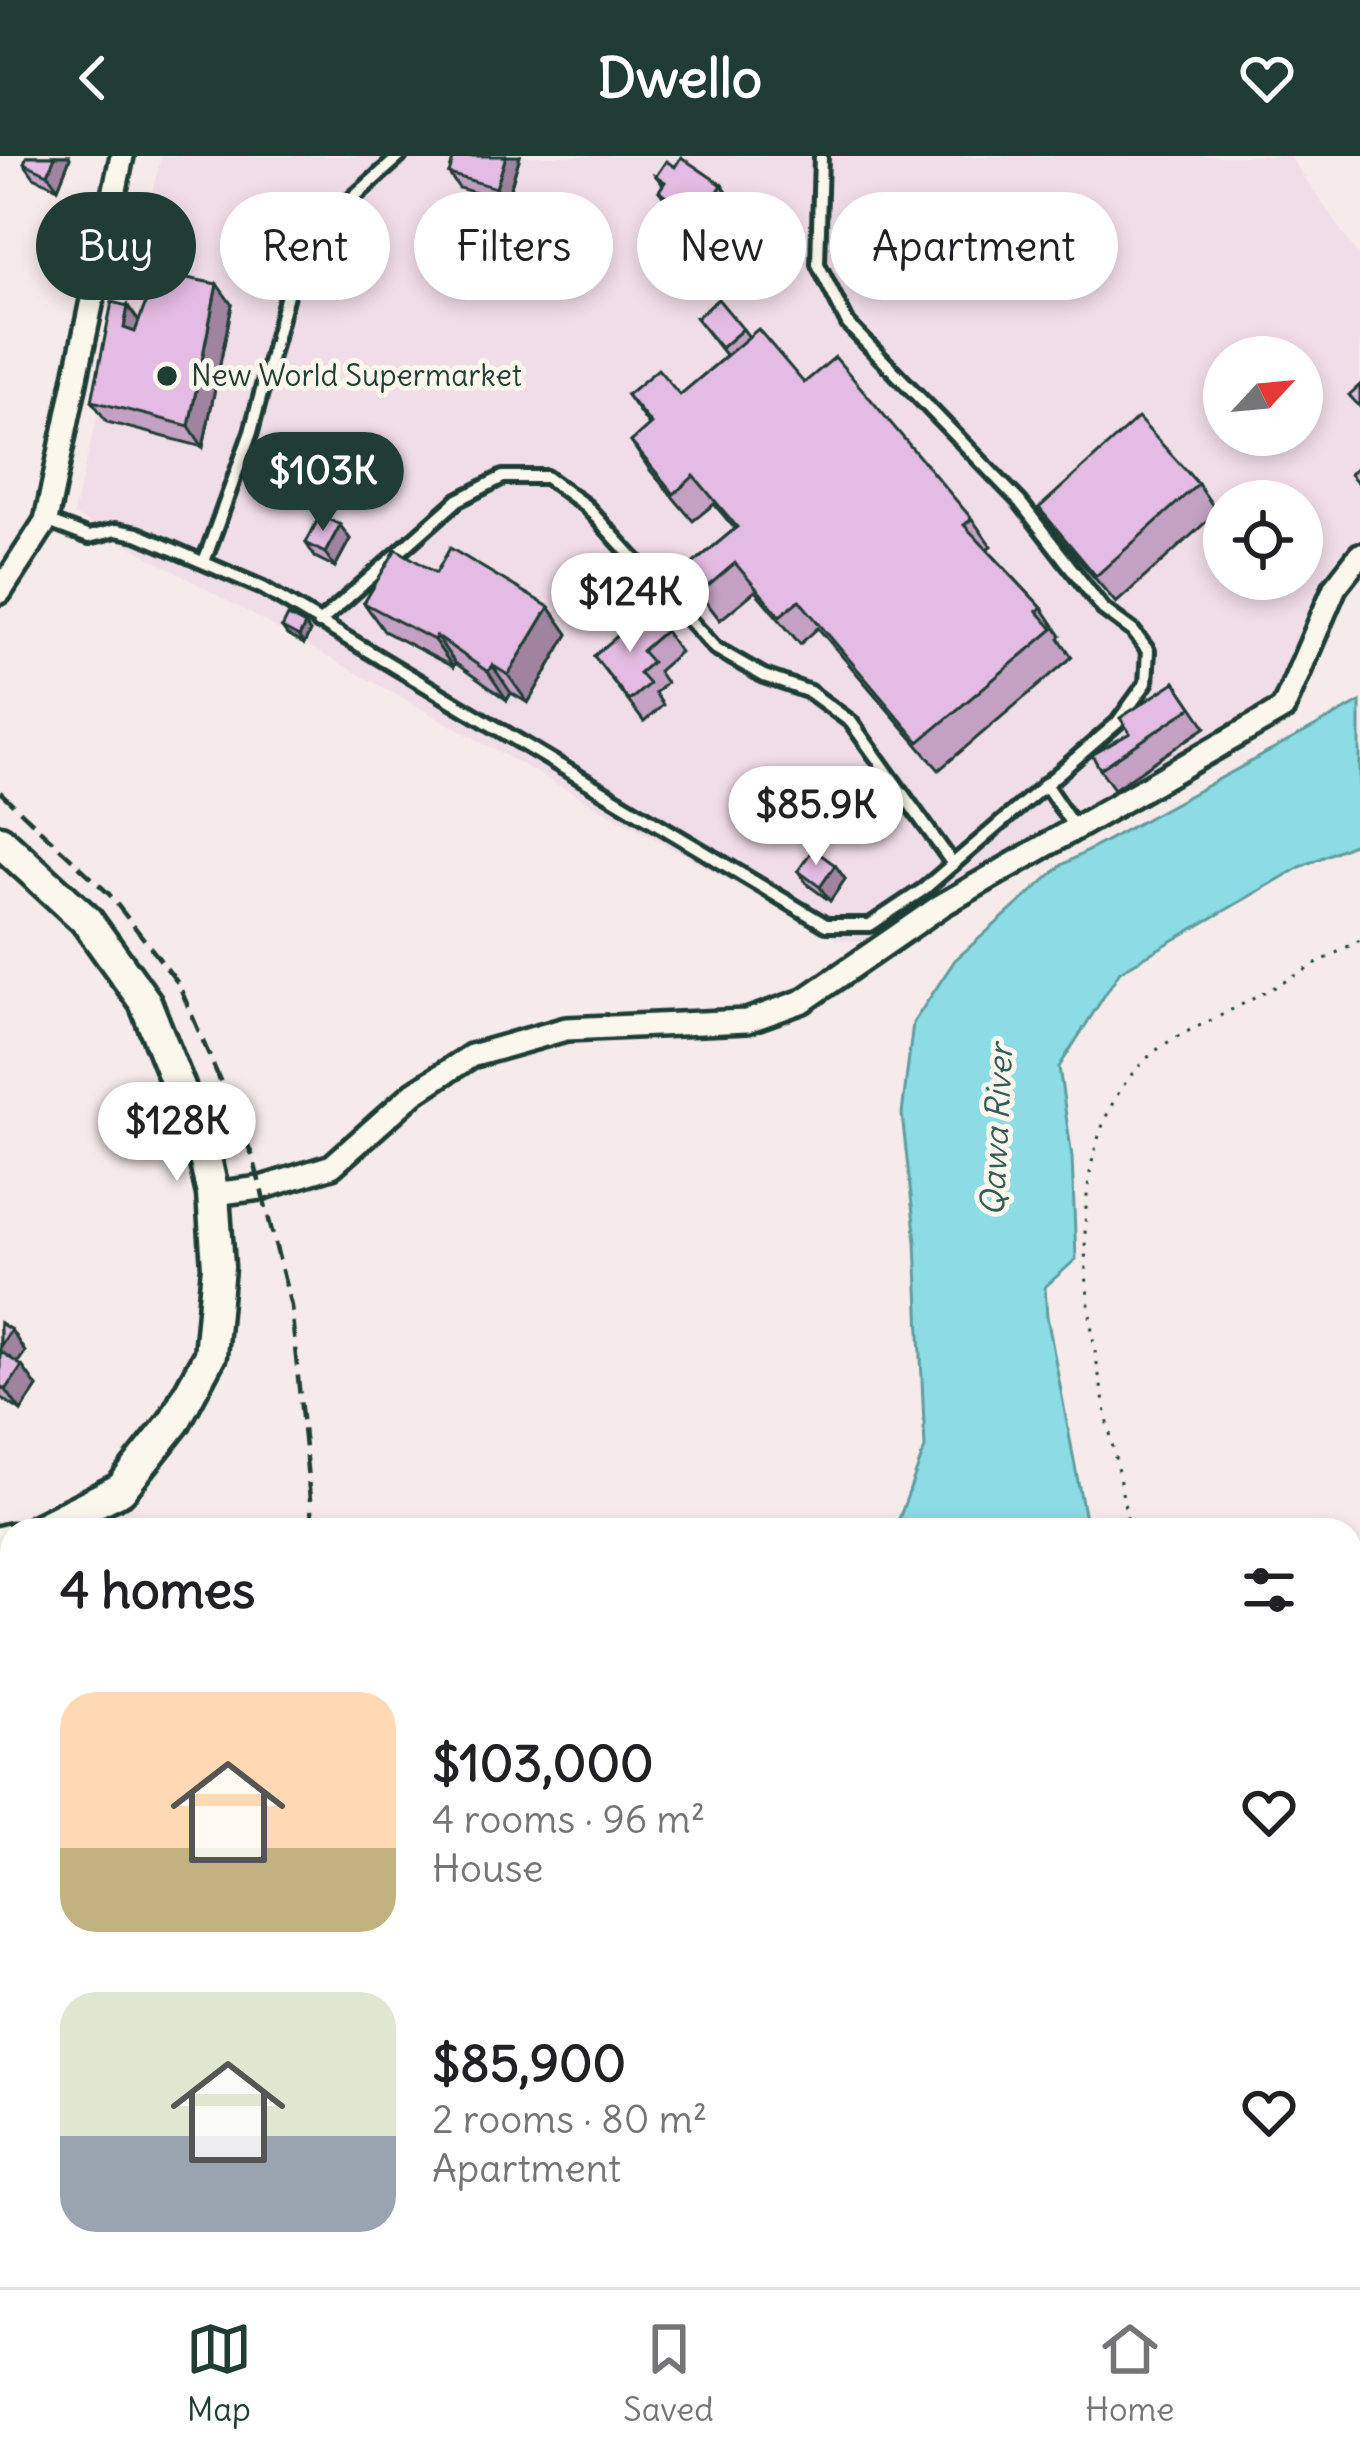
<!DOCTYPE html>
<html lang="en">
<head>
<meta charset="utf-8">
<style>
  :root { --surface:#fff; --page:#f6f6f6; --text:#202124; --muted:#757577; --line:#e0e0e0; --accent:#1f3d34 }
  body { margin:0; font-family:Delius,sans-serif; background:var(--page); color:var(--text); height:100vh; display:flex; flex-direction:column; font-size:45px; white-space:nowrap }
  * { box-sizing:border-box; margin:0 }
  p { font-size:39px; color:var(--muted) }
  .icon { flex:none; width:66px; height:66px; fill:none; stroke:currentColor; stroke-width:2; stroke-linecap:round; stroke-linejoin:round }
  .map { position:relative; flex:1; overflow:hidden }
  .panel { position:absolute; left:0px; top:1362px; width:1362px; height:771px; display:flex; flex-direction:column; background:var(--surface); border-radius:36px 36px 0 0; box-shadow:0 6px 18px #0003 }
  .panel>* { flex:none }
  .top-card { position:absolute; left:36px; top:36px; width:1290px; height:108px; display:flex; gap:24px }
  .needle { width:78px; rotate:64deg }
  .fabs { position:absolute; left:1203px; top:180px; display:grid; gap:24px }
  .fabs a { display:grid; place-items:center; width:120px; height:120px; border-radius:50%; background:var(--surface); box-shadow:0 6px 18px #0003; font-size:60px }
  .price { position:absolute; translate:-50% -102px; padding:0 27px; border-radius:42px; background:#fff; color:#222; font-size:39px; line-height:78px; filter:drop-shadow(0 3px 6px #0008) }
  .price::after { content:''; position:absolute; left:50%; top:72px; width:36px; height:27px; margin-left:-18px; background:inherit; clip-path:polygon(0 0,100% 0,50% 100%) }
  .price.selected { background:var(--accent); color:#fff }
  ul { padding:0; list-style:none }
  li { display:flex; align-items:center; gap:36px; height:300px; padding:0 60px }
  li span { display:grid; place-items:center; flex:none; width:336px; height:240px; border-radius:36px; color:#555 }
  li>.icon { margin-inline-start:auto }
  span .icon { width:144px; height:144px; fill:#fffc; stroke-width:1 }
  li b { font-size:51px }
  h2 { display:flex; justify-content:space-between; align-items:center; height:144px; padding:0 60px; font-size:51px }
  .chip { padding:0 42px; border-radius:54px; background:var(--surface); box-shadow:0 6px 18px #0003; font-size:42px; line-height:108px }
  .chip.selected { background:var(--accent); color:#fff }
  header { display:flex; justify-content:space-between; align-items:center; height:156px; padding:0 60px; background:var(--accent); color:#fff; font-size:54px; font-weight:700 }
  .menu { display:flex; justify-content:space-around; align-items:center; height:168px; border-top:3px solid var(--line); background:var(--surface); font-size:33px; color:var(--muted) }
  .menu a { display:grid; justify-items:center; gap:6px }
  .menu .selected { color:var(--accent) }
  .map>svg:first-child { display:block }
  .built { fill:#f1dde8; fill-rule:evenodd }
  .water { fill:#8bdce4; stroke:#609c9e; stroke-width:3 }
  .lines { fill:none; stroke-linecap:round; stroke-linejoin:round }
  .service-casing { stroke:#1f3d34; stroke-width:20 }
  .minor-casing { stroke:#1f3d34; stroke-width:30 }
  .secondary-casing { stroke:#1f3d34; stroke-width:39 }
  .path { stroke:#1f3d34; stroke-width:3; stroke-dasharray:3 9; stroke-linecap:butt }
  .service { stroke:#fbf7ec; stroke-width:10 }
  .minor { stroke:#fbf7ec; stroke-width:21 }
  .secondary { stroke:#fbf7ec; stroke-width:30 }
  .rail { stroke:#1f3d34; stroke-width:4.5; stroke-dasharray:18 9; stroke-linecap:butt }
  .wall { fill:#c4a1c2; stroke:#1f3d34; stroke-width:3 }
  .shaded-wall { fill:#a0839e; stroke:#1f3d34; stroke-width:3 }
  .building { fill:#e4bbe2; stroke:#1f3d34; stroke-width:3 }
  .poi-dot { fill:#1f3d34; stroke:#fbf7ec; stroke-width:4.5 }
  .labels { text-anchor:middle; stroke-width:10; stroke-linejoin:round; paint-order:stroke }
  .poi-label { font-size:30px; fill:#1f3d34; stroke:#fbf7ec; text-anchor:start }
  .water-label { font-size:33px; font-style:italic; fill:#355d57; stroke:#fbf7ec }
</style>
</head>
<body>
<header><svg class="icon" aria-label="back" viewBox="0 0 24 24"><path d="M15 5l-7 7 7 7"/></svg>Dwello<svg class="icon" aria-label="heart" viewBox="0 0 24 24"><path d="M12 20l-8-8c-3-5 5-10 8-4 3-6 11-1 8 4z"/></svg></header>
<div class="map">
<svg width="1360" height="2131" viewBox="0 0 1360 2131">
  <rect width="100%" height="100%" fill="#f6ebea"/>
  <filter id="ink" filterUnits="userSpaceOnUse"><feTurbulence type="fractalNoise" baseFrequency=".00833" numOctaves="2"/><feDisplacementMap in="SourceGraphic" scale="24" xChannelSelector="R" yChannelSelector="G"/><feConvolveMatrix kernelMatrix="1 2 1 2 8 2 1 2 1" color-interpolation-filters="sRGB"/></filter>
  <g filter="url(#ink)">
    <g class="built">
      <path d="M161 0H1290L1360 102V389L1339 408 1274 547 860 786 835 783 73 359ZM1224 201H1302V279H1224ZM1224 345H1302V423H1224Z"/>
      <polygon points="12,2056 12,2121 587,2121 583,2131 0,2131 0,2057"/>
    </g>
    <g class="water">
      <polygon points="1360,546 1360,685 1300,711 1120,815 1059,911 1072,1001 1076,1103 1045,1131 1047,1160 1087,1374 895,1374 925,1292 916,1086 902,958 913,867 955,804 1062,709"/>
      <polygon points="598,2121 753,2121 745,2131 594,2131"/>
    </g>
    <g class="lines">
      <g class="service-casing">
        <g id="service">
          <polyline points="46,365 89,381 116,374 137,378 263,432 826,769 870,769 924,733 1117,567 1146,527 1148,495 1133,475 1103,453 1020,346 848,168 818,108 821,0"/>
          <polyline points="205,403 251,276 300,89 400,0"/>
          <polyline points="319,467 458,344 503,321 546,321 586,350 715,492 764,520 810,536 851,566 953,708"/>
          <polyline points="1045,628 1074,671"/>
          <polyline points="0,2091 12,2090"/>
          <polyline points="343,2121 344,2131"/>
          <polyline points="90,2131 94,2121"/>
        </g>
      </g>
      <g class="minor-casing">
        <g id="minor">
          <polyline points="0,436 46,365 122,0"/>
          <polyline points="213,1038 261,1032 332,1010 414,937 471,900 566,873 747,865 803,845 942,749 1283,553 1335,431 1360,399"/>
        </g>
      </g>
      <g class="secondary-casing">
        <g id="secondary">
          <polyline points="0,685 86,764 145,846 202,989 213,1038 218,1111 210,1199 174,1266 121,1333 39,1374"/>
          <polyline points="0,1386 12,1383"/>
        </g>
      </g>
      <g class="path">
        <path d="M1129 1374C1107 1241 1028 993 1158 893 1179 877 1208 867 1231 854 1275 832 1317 807 1360 784"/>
        <polyline points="1079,2131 1080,2121"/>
      </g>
      <use href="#service" class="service"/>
      <use href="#minor" class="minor"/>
      <use href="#secondary" class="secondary"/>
      <g class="rail">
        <polyline points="0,636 109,738 178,827 253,1001 291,1150 313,1374"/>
        <polyline points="213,2131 226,2121"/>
      </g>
    </g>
    <g class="wall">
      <polygon points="27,0 69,0 70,2 58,32 34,21 24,7"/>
      <polygon points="520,0 506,46 459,32 449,18"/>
      <polygon points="656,20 737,50 714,84 674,56 659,35 663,29"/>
      <polygon points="232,149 203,291 107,266 92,245 139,165"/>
      <polygon points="696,162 743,173 749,181 804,227 972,363 991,390 987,393 1042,452 1061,480 1059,482 1072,501 939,614 818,472 800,488 755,435 720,464 683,416 735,373 714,348 693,365 650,314 631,286 649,270 627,239 680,239 726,200"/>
      <polygon points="1198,328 1217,356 1116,447 1059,380 1039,352"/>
      <polygon points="340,369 350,383 335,411 315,401 306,387"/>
      <polygon points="436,417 549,451 568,478 528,547 511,537 507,544 455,507 453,511 384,475 364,447"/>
      <polygon points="305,469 310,476 304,488 287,479 282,472"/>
      <polygon points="665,475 680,496 658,515 666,527 655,537 663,549 644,566 594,500"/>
      <polygon points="1175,526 1206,571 1114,633 1100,613"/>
      <polygon points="835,709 845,723 830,745 808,729 798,715"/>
      <polygon points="0,1167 11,1174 25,1196 17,1207 22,1210 37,1231 21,1255 0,1241"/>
      <polygon points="355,2121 416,2121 392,2131 362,2131"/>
    </g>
    <g class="shaded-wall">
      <polygon points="55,0 69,0 70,2 58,32 48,18"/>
      <polygon points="506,0 520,0 506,46 496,32"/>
      <polygon points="722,29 737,50 714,84 700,63"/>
      <polygon points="217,128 232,149 203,291 189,270"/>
      <polygon points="128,150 143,171 138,194 124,172"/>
      <polygon points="340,369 350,383 335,411 325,397"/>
      <polygon points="549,451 568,478 528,547 508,519"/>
      <polygon points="305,469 310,476 304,488 299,481"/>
      <polygon points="436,480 455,507 453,511 434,484"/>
      <polygon points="492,509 511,537 507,544 488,516"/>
      <polygon points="835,709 845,723 830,745 820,731"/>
      <polygon points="11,1174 25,1196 12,1215 0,1197 0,1190"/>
      <polygon points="22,1210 37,1231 21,1255 6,1234"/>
      <polygon points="279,2121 302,2121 304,2123 302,2131"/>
    </g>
    <g class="building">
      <polygon points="27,0 55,0 48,18 24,7"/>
      <polygon points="454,0 506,0 496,32 449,18"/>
      <polygon points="681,1 722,29 700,63 659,35 665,26 656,20 666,5 675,11"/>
      <polygon points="157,116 217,128 189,270 92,245 112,146 128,150 124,172 135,176"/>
      <polygon points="718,143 743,173 721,192 696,162"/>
      <polygon points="758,173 804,227 835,201 972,363 964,369 1042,452 1037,455 1053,473 919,586 799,444 780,460 735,407 700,437 683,416 737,371 694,320 674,338 631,286 651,268 627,239 658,213 680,239"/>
      <polygon points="1360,229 1360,251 1349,239"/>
      <polygon points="1138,262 1198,328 1096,420 1039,352"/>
      <polygon points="1360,308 1360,329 1350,318"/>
      <polygon points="320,359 340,369 325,397 306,387"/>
      <polygon points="450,392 549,451 508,519 492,509 488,516 436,480 434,484 364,447 396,393 436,417"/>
      <polygon points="648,454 665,475 642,495 652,506 639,517 649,528 629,545 594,500"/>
      <polygon points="288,460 305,469 299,481 282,472"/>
      <polygon points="1175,526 1192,551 1100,613 1092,599 1130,577 1120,562"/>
      <polygon points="813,693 835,709 820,731 798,715"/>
      <polygon points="0,1167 11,1174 0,1190"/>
      <polygon points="0,1195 22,1210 6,1234 0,1230"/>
      <polygon points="229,2121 282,2121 312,2130 229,2131 227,2130"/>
    </g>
  </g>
  <circle class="poi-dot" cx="167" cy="220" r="12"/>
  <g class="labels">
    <g class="poi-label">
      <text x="191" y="230">New World Supermarket</text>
    </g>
    <g class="water-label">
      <text transform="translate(996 974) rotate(-87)" y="12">Qawa River</text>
    </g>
  </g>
</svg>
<div class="fabs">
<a><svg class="needle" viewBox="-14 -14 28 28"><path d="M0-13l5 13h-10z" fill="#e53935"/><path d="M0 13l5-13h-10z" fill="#757577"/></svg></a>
<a><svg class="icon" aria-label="locate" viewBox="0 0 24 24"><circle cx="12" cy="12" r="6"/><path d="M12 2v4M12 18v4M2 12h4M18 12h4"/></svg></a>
</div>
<b class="price selected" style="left:323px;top:378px">$103K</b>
<b class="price" style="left:630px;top:499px">$124K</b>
<b class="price" style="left:816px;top:712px">$85.9K</b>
<b class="price" style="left:177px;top:1028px">$128K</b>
<div class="top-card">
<a class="chip selected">Buy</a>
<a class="chip">Rent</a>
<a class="chip">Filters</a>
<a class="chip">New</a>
<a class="chip">Apartment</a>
</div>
<section class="panel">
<h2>4 homes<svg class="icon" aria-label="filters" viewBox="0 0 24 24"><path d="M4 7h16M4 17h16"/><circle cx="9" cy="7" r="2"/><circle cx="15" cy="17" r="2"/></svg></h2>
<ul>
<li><span style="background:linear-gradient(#ffd9b3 65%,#c2b280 0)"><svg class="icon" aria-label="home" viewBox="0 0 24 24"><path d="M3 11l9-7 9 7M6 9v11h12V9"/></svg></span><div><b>$103,000</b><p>4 rooms · 96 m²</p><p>House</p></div><svg class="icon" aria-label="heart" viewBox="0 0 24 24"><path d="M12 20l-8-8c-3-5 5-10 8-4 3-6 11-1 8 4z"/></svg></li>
<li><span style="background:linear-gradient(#dfe7d0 60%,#9aa5b1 0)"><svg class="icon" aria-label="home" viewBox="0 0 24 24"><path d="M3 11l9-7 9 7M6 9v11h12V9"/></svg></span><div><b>$85,900</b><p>2 rooms · 80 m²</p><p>Apartment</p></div><svg class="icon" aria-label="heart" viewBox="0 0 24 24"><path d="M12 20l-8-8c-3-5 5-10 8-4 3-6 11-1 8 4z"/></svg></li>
</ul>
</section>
</div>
<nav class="menu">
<a class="selected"><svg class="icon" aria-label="map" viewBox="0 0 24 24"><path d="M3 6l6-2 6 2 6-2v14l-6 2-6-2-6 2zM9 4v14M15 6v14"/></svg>Map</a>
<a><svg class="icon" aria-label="saved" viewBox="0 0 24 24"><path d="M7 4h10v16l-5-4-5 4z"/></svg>Saved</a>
<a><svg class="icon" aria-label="home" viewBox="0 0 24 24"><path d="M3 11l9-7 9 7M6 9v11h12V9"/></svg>Home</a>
</nav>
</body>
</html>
